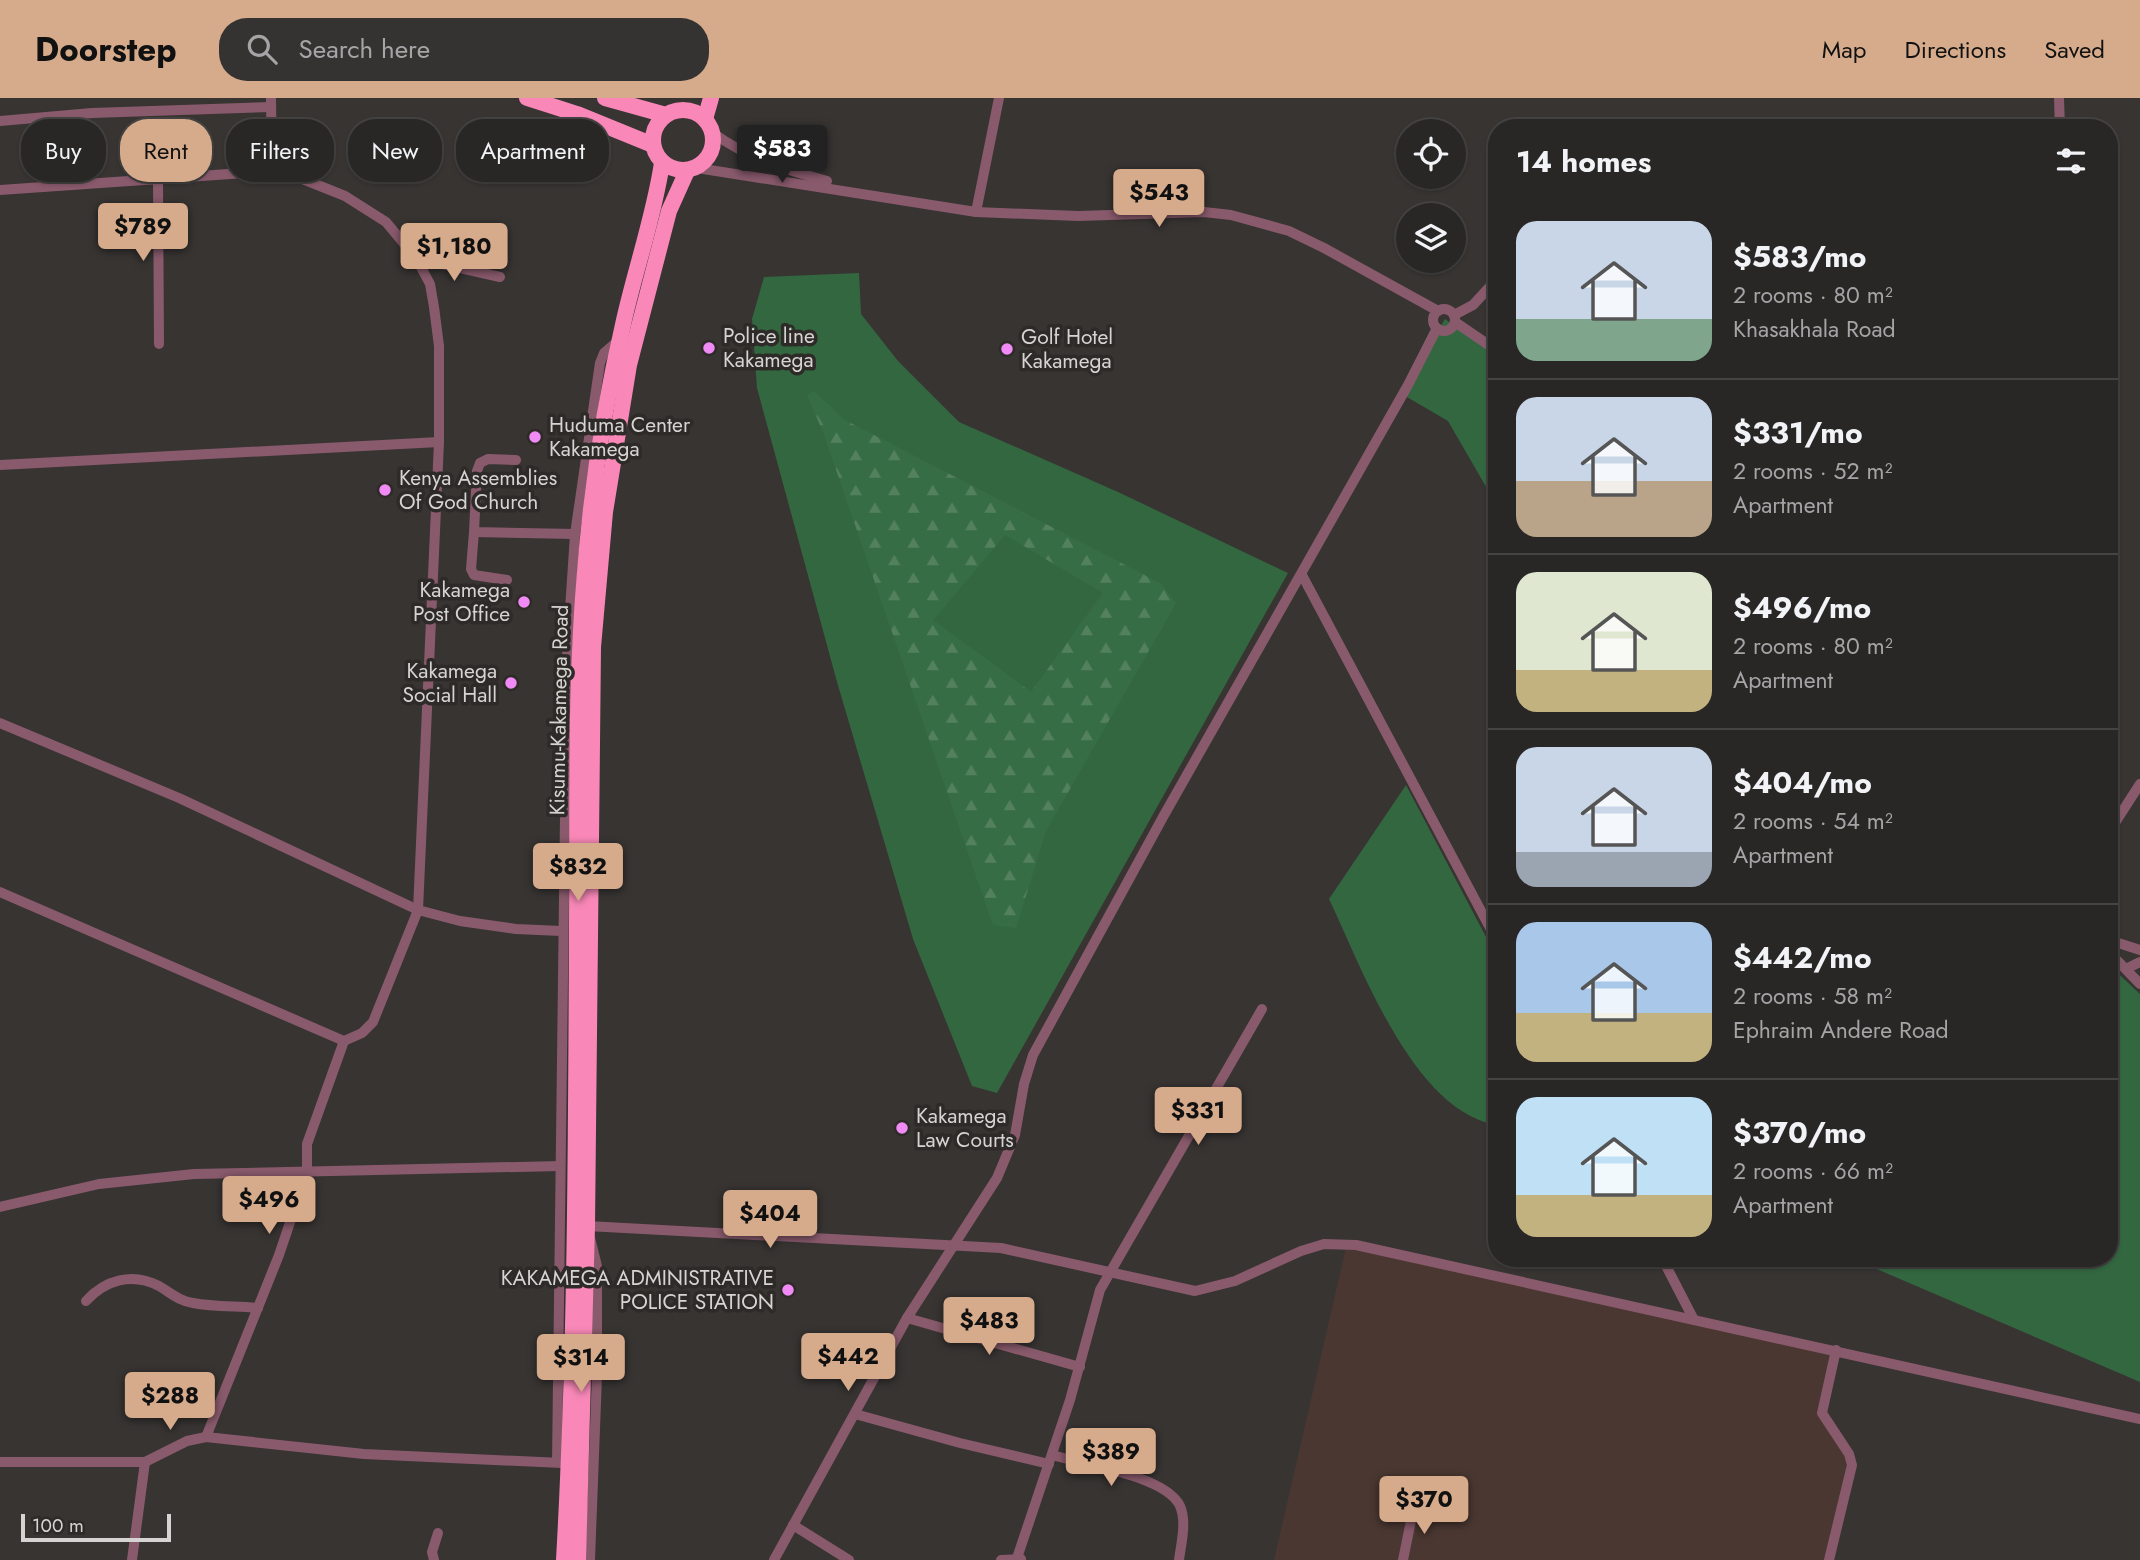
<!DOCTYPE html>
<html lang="en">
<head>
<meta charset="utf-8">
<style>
  :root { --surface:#292726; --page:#353332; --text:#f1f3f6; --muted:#a5a5a7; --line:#454443; --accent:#d6ab8b }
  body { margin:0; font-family:Jost,sans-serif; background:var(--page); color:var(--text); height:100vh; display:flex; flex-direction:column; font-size:26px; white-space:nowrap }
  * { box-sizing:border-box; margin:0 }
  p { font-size:23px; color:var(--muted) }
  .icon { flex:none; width:38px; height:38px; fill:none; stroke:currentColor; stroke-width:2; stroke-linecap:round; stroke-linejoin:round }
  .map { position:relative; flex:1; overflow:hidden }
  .details { position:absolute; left:1488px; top:21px; width:630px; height:1148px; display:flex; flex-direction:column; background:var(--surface); border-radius:28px; box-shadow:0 2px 5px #0004,0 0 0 2px var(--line) }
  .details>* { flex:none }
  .top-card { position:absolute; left:21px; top:21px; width:665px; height:63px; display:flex; gap:14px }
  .tools { position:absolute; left:1396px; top:21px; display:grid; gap:14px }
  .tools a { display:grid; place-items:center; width:70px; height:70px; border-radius:50%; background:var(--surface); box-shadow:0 2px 5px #0004,0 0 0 2px var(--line); font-size:35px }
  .scale { position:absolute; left:21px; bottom:18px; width:150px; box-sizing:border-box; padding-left:7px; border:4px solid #d6d4d3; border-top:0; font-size:19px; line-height:24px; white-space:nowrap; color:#d6d4d3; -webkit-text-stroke:5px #2d2a28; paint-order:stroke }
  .price { position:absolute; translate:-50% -60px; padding:0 16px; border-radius:7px; background:var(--accent); color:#111; font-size:23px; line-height:46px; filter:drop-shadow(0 2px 4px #0008) }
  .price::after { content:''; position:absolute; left:50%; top:42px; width:21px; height:16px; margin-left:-10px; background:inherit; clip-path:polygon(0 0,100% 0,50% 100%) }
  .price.selected { background:#222; color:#fff }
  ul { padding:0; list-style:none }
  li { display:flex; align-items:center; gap:21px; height:175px; padding:0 28px }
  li+li { border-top:2px solid var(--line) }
  li span { display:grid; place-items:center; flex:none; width:196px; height:140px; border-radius:21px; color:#555 }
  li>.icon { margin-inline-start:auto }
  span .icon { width:84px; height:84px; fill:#fffc; stroke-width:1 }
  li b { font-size:30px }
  h2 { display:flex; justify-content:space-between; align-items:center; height:84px; padding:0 28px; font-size:30px }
  .tag { padding:0 24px; border-radius:28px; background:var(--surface); box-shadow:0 2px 5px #0004,0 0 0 2px var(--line); font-size:24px; line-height:63px }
  .tag.selected { background:var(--accent); color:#111 }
  header { display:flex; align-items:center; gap:42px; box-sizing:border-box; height:98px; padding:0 35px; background:var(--accent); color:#111 }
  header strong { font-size:33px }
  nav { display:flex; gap:38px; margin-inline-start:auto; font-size:24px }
  .search { width:490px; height:63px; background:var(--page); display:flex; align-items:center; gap:18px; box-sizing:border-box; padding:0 24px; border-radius:28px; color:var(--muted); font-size:26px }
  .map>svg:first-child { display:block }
  .medical { fill:#4a3731 }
  .green { fill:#336740 }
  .forest { fill:url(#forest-firs); fill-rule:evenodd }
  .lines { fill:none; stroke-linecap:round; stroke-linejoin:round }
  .minor { stroke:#895a6c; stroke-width:10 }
  .highway { stroke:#f988b8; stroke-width:16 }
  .poi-dot { fill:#f08bf6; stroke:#2d2a28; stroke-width:2.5 }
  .labels { text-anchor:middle; stroke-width:7; stroke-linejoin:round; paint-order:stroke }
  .poi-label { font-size:21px; fill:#d6d4d3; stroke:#2d2a28; text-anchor:start }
  .street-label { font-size:21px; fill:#d6d4d3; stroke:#2d2a28 }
</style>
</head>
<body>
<header>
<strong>Doorstep</strong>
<div class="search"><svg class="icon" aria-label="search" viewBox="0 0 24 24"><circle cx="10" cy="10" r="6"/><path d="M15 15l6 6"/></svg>Search here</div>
<nav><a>Map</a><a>Directions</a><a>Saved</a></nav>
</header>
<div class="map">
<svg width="2140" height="1462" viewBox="0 0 2140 1462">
  <defs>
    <pattern id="forest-firs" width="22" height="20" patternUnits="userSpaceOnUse" patternTransform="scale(1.75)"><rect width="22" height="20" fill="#376d44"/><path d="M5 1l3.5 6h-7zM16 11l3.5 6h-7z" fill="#53815e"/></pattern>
  </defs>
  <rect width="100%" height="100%" fill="#373432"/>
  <polygon class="medical" points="1347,1145 1835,1252 1822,1309 1849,1357 1829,1462 1274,1462"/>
  <g class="green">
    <polygon points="859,175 861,216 898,263 959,324 1118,394 1288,475 997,995 972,988 913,841 837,584 757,290 752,221 764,179"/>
    <polygon points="1445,221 1496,257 1496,406 1448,323 1400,295"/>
    <path d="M1406 687 1496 858V1027C1413 1012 1362 870 1329 801Z"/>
    <polygon points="2109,867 2140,896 2140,1284 1851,1160 2109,1160"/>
  </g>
  <path class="forest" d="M814 293 843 321 1160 485 1176 505 1046 733 1016 830 993 827 823 334 807 297ZM1005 437 1103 495 1031 594 933 522Z"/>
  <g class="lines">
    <g class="minor">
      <polyline points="2059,0 2060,30"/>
      <polyline points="0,23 92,15 271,9"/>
      <path d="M713 35C749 61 784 71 827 83"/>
      <polyline points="697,70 976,114 1078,118 1204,114 1231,117 1289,133 1324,150 1438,213"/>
      <polyline points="158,83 159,246"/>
      <polyline points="0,92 272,73"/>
      <polyline points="976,114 999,0"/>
      <polyline points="416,160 500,179"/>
      <circle cx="1444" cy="222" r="11"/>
      <polyline points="1454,217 1473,207 1496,182"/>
      <polyline points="1455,224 1496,252"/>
      <polyline points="516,362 488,361 480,365 477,373 474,434 575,436"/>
      <polyline points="0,367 439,344"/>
      <polyline points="474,434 471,471 474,477 507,482"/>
      <polyline points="1302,477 1496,841"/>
      <polyline points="0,625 179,700 418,812 460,823 516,831 561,833"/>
      <polyline points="2109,734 2140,686"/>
      <polyline points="0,794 344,943"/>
      <polyline points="2109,842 2140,852"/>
      <polyline points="2109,854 2140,886"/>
      <polyline points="2126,871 2140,864"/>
      <polyline points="0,1109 99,1086 194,1076 560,1068"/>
      <polyline points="1662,1160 1693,1220"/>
      <path d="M86 1203C105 1182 132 1174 159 1188 171 1195 179 1203 193 1205 214 1209 237 1208 258 1210"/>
      <polyline points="907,1220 1080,1269"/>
      <polyline points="855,1316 960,1345 1049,1366"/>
      <polyline points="206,1339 279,1157 307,1074 307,1046 344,943 362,935 373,924 418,812 439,344 439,248 434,209 430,186 416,160 386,124 345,98 300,80 272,73 271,0"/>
      <path d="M1052 1357C1083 1366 1166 1378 1180 1408 1187 1424 1181 1446 1179 1462"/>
      <polyline points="0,1364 145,1364 187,1343 206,1339 364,1356 562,1365"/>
      <polyline points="557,1364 567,557 575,436 600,265 604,255 619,242"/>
      <polyline points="793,1427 849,1462"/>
      <polyline points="1017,1460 1070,1302 1100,1192 1262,911"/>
      <polyline points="132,1462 145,1364"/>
      <polyline points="434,1462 432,1454 438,1435"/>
      <polyline points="590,1462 597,1278 597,1168 587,1128 1001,1150 1195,1193 1235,1183 1301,1153 1324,1146 1356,1147 2140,1321"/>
      <polyline points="774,1462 907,1220 997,1080 1015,1037 1024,986 1033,957 1163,719 1408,287 1437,230"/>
      <polyline points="1001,1462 1021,1461"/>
      <polyline points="1403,1462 1414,1408"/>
      <polyline points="1829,1462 1852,1367 1849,1356 1822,1315 1836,1252"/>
    </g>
    <g class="highway">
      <polyline points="527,0 577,16 653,47"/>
      <polyline points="605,0 666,17"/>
      <circle cx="683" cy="42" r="30"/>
      <polyline points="705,21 711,0"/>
      <path d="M564 1462C576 1250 576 1038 577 826 578 714 575 600 584 487 590 399 604 308 624 222 636 169 654 118 662 65"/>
      <polyline points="578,1462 587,1128 593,549 605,414 629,267 669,113 687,73"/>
    </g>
  </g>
  <g class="poi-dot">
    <circle cx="709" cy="250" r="7"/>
    <circle cx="1007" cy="251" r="7"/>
    <circle cx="535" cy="339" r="7"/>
    <circle cx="385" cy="392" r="7"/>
    <circle cx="524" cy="504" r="7"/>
    <circle cx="511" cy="585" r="7"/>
    <circle cx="902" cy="1030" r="7"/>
    <circle cx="788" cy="1192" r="7"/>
  </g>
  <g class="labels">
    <g class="poi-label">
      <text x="723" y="245">Police line<tspan x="723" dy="24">Kakamega</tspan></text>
      <text x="1021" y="246">Golf Hotel<tspan x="1021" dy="24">Kakamega</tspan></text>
      <text x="549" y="334">Huduma Center<tspan x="549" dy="24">Kakamega</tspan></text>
      <text x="399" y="387">Kenya Assemblies<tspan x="399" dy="24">Of God Church</tspan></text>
      <text x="510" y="499" text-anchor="end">Kakamega<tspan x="510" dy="24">Post Office</tspan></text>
      <text x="497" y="580" text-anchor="end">Kakamega<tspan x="497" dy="24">Social Hall</tspan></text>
      <text x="916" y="1025">Kakamega<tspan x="916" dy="24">Law Courts</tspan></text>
      <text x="774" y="1187" text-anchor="end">KAKAMEGA ADMINISTRATIVE<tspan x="774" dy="24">POLICE STATION</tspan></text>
    </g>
    <g class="street-label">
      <text transform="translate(559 612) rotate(-89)" y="7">Kisumu-Kakamega Road</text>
    </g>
  </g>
</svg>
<div class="tools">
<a><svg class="icon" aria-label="locate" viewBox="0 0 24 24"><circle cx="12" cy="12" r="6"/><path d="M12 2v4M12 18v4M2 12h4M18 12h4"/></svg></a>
<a><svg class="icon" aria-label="layers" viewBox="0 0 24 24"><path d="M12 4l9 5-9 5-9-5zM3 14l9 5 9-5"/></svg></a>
</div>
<div class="scale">100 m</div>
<b class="price selected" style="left:782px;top:87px">$583</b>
<b class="price" style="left:1159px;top:131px">$543</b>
<b class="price" style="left:143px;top:165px">$789</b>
<b class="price" style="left:454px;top:185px">$1,180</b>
<b class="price" style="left:578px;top:805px">$832</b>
<b class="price" style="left:1198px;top:1049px">$331</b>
<b class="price" style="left:269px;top:1138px">$496</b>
<b class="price" style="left:770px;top:1152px">$404</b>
<b class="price" style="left:989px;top:1259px">$483</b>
<b class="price" style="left:848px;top:1295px">$442</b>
<b class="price" style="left:581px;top:1296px">$314</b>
<b class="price" style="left:170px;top:1334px">$288</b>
<b class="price" style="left:1111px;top:1390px">$389</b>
<b class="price" style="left:1424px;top:1438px">$370</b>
<div class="top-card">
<a class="tag">Buy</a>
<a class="tag selected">Rent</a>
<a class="tag">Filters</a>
<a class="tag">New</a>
<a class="tag">Apartment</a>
</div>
<section class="details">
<h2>14 homes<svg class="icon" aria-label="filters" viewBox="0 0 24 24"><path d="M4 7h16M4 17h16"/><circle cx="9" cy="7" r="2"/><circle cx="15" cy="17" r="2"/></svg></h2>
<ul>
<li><span style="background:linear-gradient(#c9d6e8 70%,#7fa58c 0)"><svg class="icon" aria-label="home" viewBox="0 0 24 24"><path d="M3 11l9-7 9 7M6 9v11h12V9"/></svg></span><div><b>$583/mo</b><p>2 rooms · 80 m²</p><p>Khasakhala Road</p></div></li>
<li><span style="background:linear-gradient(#c9d6e8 60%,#b9a48a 0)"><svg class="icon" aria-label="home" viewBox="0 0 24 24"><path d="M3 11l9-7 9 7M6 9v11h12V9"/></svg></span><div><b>$331/mo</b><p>2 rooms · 52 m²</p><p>Apartment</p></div></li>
<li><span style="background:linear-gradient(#dfe7d0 70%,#c2b280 0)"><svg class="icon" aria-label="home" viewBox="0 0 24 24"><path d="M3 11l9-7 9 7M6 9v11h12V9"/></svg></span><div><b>$496/mo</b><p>2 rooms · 80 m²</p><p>Apartment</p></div></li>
<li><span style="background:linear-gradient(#c9d6e8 75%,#9aa5b1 0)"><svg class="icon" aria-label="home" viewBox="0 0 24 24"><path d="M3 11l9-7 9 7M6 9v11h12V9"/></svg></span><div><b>$404/mo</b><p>2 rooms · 54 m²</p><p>Apartment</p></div></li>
<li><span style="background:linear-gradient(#a9c7e8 65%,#c2b280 0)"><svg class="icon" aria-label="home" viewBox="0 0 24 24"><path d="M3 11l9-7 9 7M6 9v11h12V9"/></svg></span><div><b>$442/mo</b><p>2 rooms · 58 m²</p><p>Ephraim Andere Road</p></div></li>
<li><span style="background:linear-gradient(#bfe0f5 70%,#c2b280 0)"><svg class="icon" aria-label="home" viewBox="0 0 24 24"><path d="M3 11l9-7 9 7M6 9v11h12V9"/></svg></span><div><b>$370/mo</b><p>2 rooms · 66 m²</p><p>Apartment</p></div></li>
</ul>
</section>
</div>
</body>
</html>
